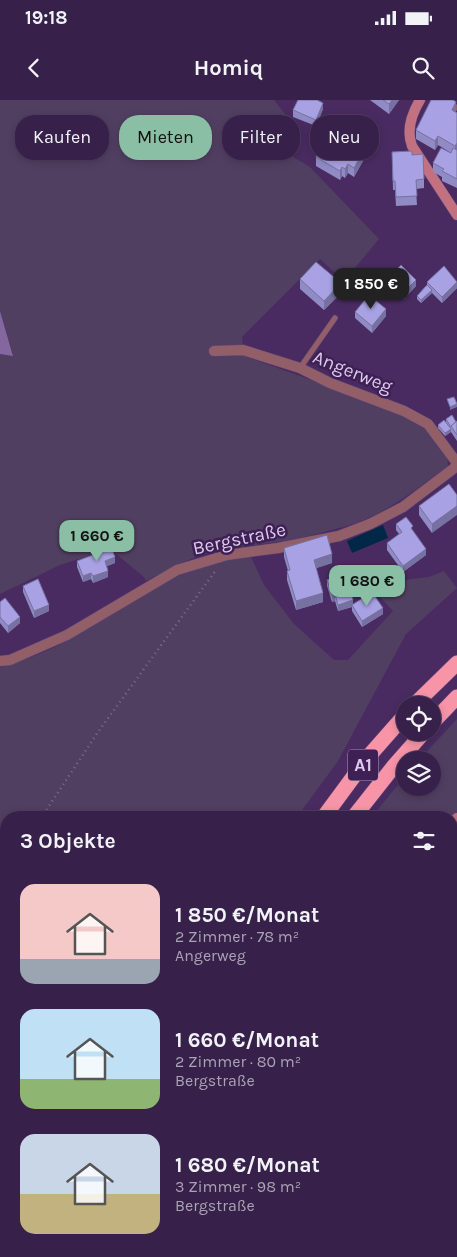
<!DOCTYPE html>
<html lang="de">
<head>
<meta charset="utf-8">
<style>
  :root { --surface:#372049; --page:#3e2850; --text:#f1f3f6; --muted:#aaa3b4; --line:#513e61; --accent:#8abfa5 }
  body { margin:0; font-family:Karla,sans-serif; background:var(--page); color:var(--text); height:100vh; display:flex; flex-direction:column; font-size:19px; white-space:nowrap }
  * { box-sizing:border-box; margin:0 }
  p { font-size:16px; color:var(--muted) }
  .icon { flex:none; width:28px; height:28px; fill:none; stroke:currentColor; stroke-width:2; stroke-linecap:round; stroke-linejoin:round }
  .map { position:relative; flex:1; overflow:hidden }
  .sheet { position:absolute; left:0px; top:711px; width:458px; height:446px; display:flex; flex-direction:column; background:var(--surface); border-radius:20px 20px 0 0; box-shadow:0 2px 8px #0003,0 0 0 1px var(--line) }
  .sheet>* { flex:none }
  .hud { position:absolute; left:15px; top:15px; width:428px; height:45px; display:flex; gap:10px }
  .controls { position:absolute; left:396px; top:596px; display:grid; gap:10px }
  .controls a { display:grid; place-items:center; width:45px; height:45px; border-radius:50%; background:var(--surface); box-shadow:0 2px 8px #0003,0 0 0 1px var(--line); font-size:25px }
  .price { position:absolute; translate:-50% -42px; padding:0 11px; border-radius:10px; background:var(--accent); color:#111; font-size:16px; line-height:32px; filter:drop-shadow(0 1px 2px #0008) }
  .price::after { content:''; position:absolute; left:50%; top:30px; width:15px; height:11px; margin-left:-8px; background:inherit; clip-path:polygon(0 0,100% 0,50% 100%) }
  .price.current { background:#222; color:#fff }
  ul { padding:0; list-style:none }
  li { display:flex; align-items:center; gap:15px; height:125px; padding:0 20px }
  li span { display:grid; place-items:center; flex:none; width:140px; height:100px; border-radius:15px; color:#555 }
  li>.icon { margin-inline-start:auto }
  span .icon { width:60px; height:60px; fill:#fffc; stroke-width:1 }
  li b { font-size:21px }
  h2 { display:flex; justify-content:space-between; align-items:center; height:60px; padding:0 20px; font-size:21px }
  .tag { padding:0 18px; border-radius:20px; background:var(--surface); box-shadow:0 2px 8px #0003,0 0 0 1px var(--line); font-size:18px; line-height:45px }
  .tag.current { background:var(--accent); color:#111 }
  .status { display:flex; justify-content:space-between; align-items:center; height:35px; padding:0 25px; background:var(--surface); direction:ltr }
  .status svg { height:14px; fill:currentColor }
  header { display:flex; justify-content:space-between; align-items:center; height:65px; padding:0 20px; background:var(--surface); font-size:22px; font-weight:700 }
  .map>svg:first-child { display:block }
  .green { fill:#513f61 }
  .forest { fill:#84679e }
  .water { fill:#012847 }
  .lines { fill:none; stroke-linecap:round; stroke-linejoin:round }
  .stream { stroke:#012847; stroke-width:4 }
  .lane-casing { stroke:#63487a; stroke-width:6 }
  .street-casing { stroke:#63487a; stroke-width:11 }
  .secondary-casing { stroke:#63487a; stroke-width:11 }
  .highway-casing { stroke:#63487a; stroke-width:16 }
  .path { stroke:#826997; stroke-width:2.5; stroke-dasharray:1 4; stroke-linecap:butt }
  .lane { stroke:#925f68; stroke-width:5 }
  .street { stroke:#925f68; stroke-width:10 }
  .secondary { stroke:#c17180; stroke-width:10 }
  .highway { stroke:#f794a7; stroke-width:15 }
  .wall { fill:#908bc4 }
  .shaded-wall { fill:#7671a0 }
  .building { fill:#a8a2e4; stroke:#7671a0 }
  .labels { text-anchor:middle; stroke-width:5; stroke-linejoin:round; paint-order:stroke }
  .shield { fill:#3e2055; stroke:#ad98bf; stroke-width:1 }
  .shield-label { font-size:18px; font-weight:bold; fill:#dccbec }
  .street-label { font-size:19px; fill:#dccbec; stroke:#3e2055 }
</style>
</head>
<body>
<div class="status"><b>19:18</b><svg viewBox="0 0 49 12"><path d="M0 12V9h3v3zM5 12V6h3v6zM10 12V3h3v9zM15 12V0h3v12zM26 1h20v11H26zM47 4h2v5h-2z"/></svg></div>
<header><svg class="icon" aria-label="back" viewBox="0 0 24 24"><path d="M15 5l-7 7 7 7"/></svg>Homiq<svg class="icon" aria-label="search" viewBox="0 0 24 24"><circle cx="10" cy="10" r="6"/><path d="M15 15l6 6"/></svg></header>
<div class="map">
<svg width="457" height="1157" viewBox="0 0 457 1157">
  <rect width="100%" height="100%" fill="#492b61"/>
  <g class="green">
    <path d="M0 0H274L289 19 270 43 310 67 379 139 344 181 320 159 242 237 244 256 370 301 418 322 427 329 447 355 448 366C416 389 385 415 347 426 324 432 300 439 276 442 255 445 234 447 212 452 189 458 167 470 146 481L144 477 110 449 60 465 0 494V254L13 255 0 211Z"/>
    <path d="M250 455 264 485 294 524 334 560H348L393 511 377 494 404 480 429 477 444 471 457 488 406 534 338 661 297 717 6 718V1151H61V1157H0V567C64 552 116 508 173 478 198 465 223 460 250 455Z"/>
    <polygon points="457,619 457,880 451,894 451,718 371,718 405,676 405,688 432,688 432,660 419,660"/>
    <polygon points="451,1108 457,1112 457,1157 188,1157 189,1151 451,1151"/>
  </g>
  <g class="forest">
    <polygon points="0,211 13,256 0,254"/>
    <polygon points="457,834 457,1112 451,1108 451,847"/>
    <polygon points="61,1151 122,1151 122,1157 62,1157"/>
  </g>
  <polygon class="water" points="383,425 388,438 352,453 347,441"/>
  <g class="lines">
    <polyline class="stream" points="451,1093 457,1096"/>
    <g class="lane-casing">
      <g id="lane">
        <polyline points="444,0 457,8"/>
        <polyline points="300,268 335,218"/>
      </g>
    </g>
    <g class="street-casing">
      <g id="street">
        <polyline points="214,251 243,250 300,268 330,283 404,311 428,324 457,363"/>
        <polyline points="0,561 10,560 67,535 177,470 227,455 278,448 339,436 370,424 403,407 457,366"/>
      </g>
    </g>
    <g class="secondary-casing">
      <g id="secondary">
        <path d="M420 0C411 15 406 30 412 46L457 115"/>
        <polyline points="451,724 457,718"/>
        <polyline points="266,1157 266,1151"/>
      </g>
    </g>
    <g class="highway-casing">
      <g id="highway">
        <polyline points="414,605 457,563"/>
        <polyline points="432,623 457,597"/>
        <polyline points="323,718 368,657 405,615"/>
        <polyline points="353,718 394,666 424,632"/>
        <polyline points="145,1157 146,1151"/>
        <polyline points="169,1157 170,1151"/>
      </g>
    </g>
    <g class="path">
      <polyline points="41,718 98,632 216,470"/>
      <polyline points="0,777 6,768"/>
      <polyline points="393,1151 404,1157"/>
    </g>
    <use href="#lane" class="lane"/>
    <use href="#street" class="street"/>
    <use href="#secondary" class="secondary"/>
    <use href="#highway" class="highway"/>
  </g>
  <g class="wall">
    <polygon points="370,0 399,0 389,14"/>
    <polygon points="323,9 316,26 293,17 293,10"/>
    <polygon points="456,11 456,12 457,13 457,88 442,81 442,77 433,72 433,63 451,53 438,45 435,50 416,39 416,30"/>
    <polygon points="392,52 424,79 424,88 416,89 417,105 396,106 395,90 393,90"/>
    <polygon points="316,57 363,61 354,77 348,73 345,78 342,76 340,80 316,66"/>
    <polygon points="389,178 416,186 404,199 389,184"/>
    <polygon points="300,179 341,193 324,210 300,189"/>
    <polygon points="427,182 457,188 442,203 432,193 421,203 417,199 417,196 427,185"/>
    <polygon points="355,212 386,216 372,233 355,218"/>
    <polygon points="446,319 456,322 457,321 457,341 451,332 445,336 438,328 438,325 446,322"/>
    <polygon points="449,384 432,433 419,415 419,406"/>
    <polygon points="396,424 413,431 426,455 403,472 387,450 387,443 399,434 396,430"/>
    <polygon points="284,448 332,463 316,468 323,502 296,510 287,480 287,471 288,471 284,457"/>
    <polygon points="96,449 115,463 107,466 108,477 93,483 91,479 83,482 77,467 77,461 96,454"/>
    <polygon points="327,480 353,504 383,514 362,527 352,511 352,507 338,511 335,501 332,502 327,486"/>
    <polygon points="23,486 49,511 34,518 23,492"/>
    <polygon points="0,502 20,523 8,533 0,523"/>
  </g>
  <g class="shaded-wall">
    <polygon points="392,0 399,0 389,14 389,4"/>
    <polygon points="456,2 456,11 452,19 452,10"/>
    <polygon points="323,3 323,9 316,26 316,20"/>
    <polygon points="438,36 438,45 435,50 435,41"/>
    <polygon points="457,43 457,52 455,55 455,46"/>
    <polygon points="363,52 363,61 354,77 354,68"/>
    <polygon points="348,64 348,73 345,78 345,69"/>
    <polygon points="342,67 342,76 340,80 340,71"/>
    <polygon points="416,180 416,186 404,199 404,192"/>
    <polygon points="457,182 457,188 442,203 442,197"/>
    <polygon points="341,183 341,193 324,210 324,201"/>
    <polygon points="432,190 432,193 421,203 421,200"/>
    <polygon points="386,209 386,216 372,233 372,226"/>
    <polygon points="457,304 457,307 450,310 450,307"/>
    <polygon points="451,329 451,332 445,336 445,333"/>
    <polygon points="457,406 457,415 432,433 432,424"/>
    <polygon points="426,449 426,455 403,472 403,466"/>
    <polygon points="332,454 332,463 314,469 314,460"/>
    <polygon points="115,457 115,463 105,467 105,461"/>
    <polygon points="108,471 108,477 93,483 93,476"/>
    <polygon points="91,473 91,479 83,482 83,476"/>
    <polygon points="323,493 323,502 296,510 296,501"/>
    <polygon points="335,494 335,501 332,502 332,495"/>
    <polygon points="353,500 353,506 352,505 352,507 338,511 338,505"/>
    <polygon points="49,505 49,511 34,518 34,511"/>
    <polygon points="383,508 383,514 362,527 362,521"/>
    <polygon points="20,517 20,523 8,533 8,526"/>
  </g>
  <g class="building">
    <polygon points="298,0 317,0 323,3 316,20 293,10"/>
    <polygon points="383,0 392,0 389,4"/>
    <polygon points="431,0 453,0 456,2 452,10 457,13 457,43 455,46 438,36 435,41 416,30"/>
    <polygon points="329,33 363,52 354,68 348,64 345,69 342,67 340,71 316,57"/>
    <polygon points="441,48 451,53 453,48 457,50 457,79 442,71 444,69 433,63"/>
    <polygon points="412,51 412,55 423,54 424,79 416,80 417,96 396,97 395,81 393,81 392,52"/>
    <polygon points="316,162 341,183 324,201 300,179"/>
    <polygon points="401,165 416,180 404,192 389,178"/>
    <polygon points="444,166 457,182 442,197 427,182"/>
    <polygon points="427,185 432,190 421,200 417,196"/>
    <polygon points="369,195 386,209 372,226 355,212"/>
    <polygon points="454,297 457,304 450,307 447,299"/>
    <polygon points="452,315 456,322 451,326 451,327 446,319"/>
    <polygon points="444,320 451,329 445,333 438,325"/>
    <polygon points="457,321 457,335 451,326"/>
    <polygon points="449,384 457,395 457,406 432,424 419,406"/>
    <polygon points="406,417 413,426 411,428 426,449 403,466 387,443 402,432 396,424"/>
    <polygon points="327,435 332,454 314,460 323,493 296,501 287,471 290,470 284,448"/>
    <polygon points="110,444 115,457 105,461 108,471 93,476 91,473 83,476 77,461 98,453 96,449"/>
    <polygon points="345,474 353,500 338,505 335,494 332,495 327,480"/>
    <polygon points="38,479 49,505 34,511 23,486"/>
    <polygon points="372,492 383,508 362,521 352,505"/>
    <polygon points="5,498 20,517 8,526 0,517 0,502"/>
  </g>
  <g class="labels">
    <rect class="shield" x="348" y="649.5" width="30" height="31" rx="4"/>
    <g class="shield-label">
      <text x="363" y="671">A1</text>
    </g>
    <g class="street-label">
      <text transform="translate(353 271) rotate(22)" y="7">Angerweg</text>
      <text transform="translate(239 438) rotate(-12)" y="7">Bergstraße</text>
    </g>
  </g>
</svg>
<div class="controls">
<a><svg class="icon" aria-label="locate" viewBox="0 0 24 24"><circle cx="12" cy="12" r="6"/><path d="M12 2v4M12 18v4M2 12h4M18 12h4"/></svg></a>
<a><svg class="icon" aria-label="layers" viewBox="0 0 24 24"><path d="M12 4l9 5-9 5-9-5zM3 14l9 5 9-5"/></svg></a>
</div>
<b class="price current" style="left:371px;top:210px">1 850 €</b>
<b class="price" style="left:97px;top:462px">1 660 €</b>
<b class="price" style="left:367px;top:507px">1 680 €</b>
<div class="hud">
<a class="tag">Kaufen</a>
<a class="tag current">Mieten</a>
<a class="tag">Filter</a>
<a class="tag">Neu</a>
</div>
<section class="sheet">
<h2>3 Objekte<svg class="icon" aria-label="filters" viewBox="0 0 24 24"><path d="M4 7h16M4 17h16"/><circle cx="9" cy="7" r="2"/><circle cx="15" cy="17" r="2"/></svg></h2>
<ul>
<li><span style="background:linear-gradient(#f6c9c9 75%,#9aa5b1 0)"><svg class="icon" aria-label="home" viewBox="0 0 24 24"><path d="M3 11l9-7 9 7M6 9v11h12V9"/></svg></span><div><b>1 850 €/Monat</b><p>2 Zimmer · 78 m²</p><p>Angerweg</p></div></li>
<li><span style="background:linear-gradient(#bfe0f5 70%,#8fb573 0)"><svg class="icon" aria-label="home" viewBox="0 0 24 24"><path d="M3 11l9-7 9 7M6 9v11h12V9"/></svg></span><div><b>1 660 €/Monat</b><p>2 Zimmer · 80 m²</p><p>Bergstraße</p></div></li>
<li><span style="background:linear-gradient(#c9d6e8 60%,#c2b280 0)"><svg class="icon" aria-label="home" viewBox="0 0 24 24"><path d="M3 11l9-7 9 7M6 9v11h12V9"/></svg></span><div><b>1 680 €/Monat</b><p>3 Zimmer · 98 m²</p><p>Bergstraße</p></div></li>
</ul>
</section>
</div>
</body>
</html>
